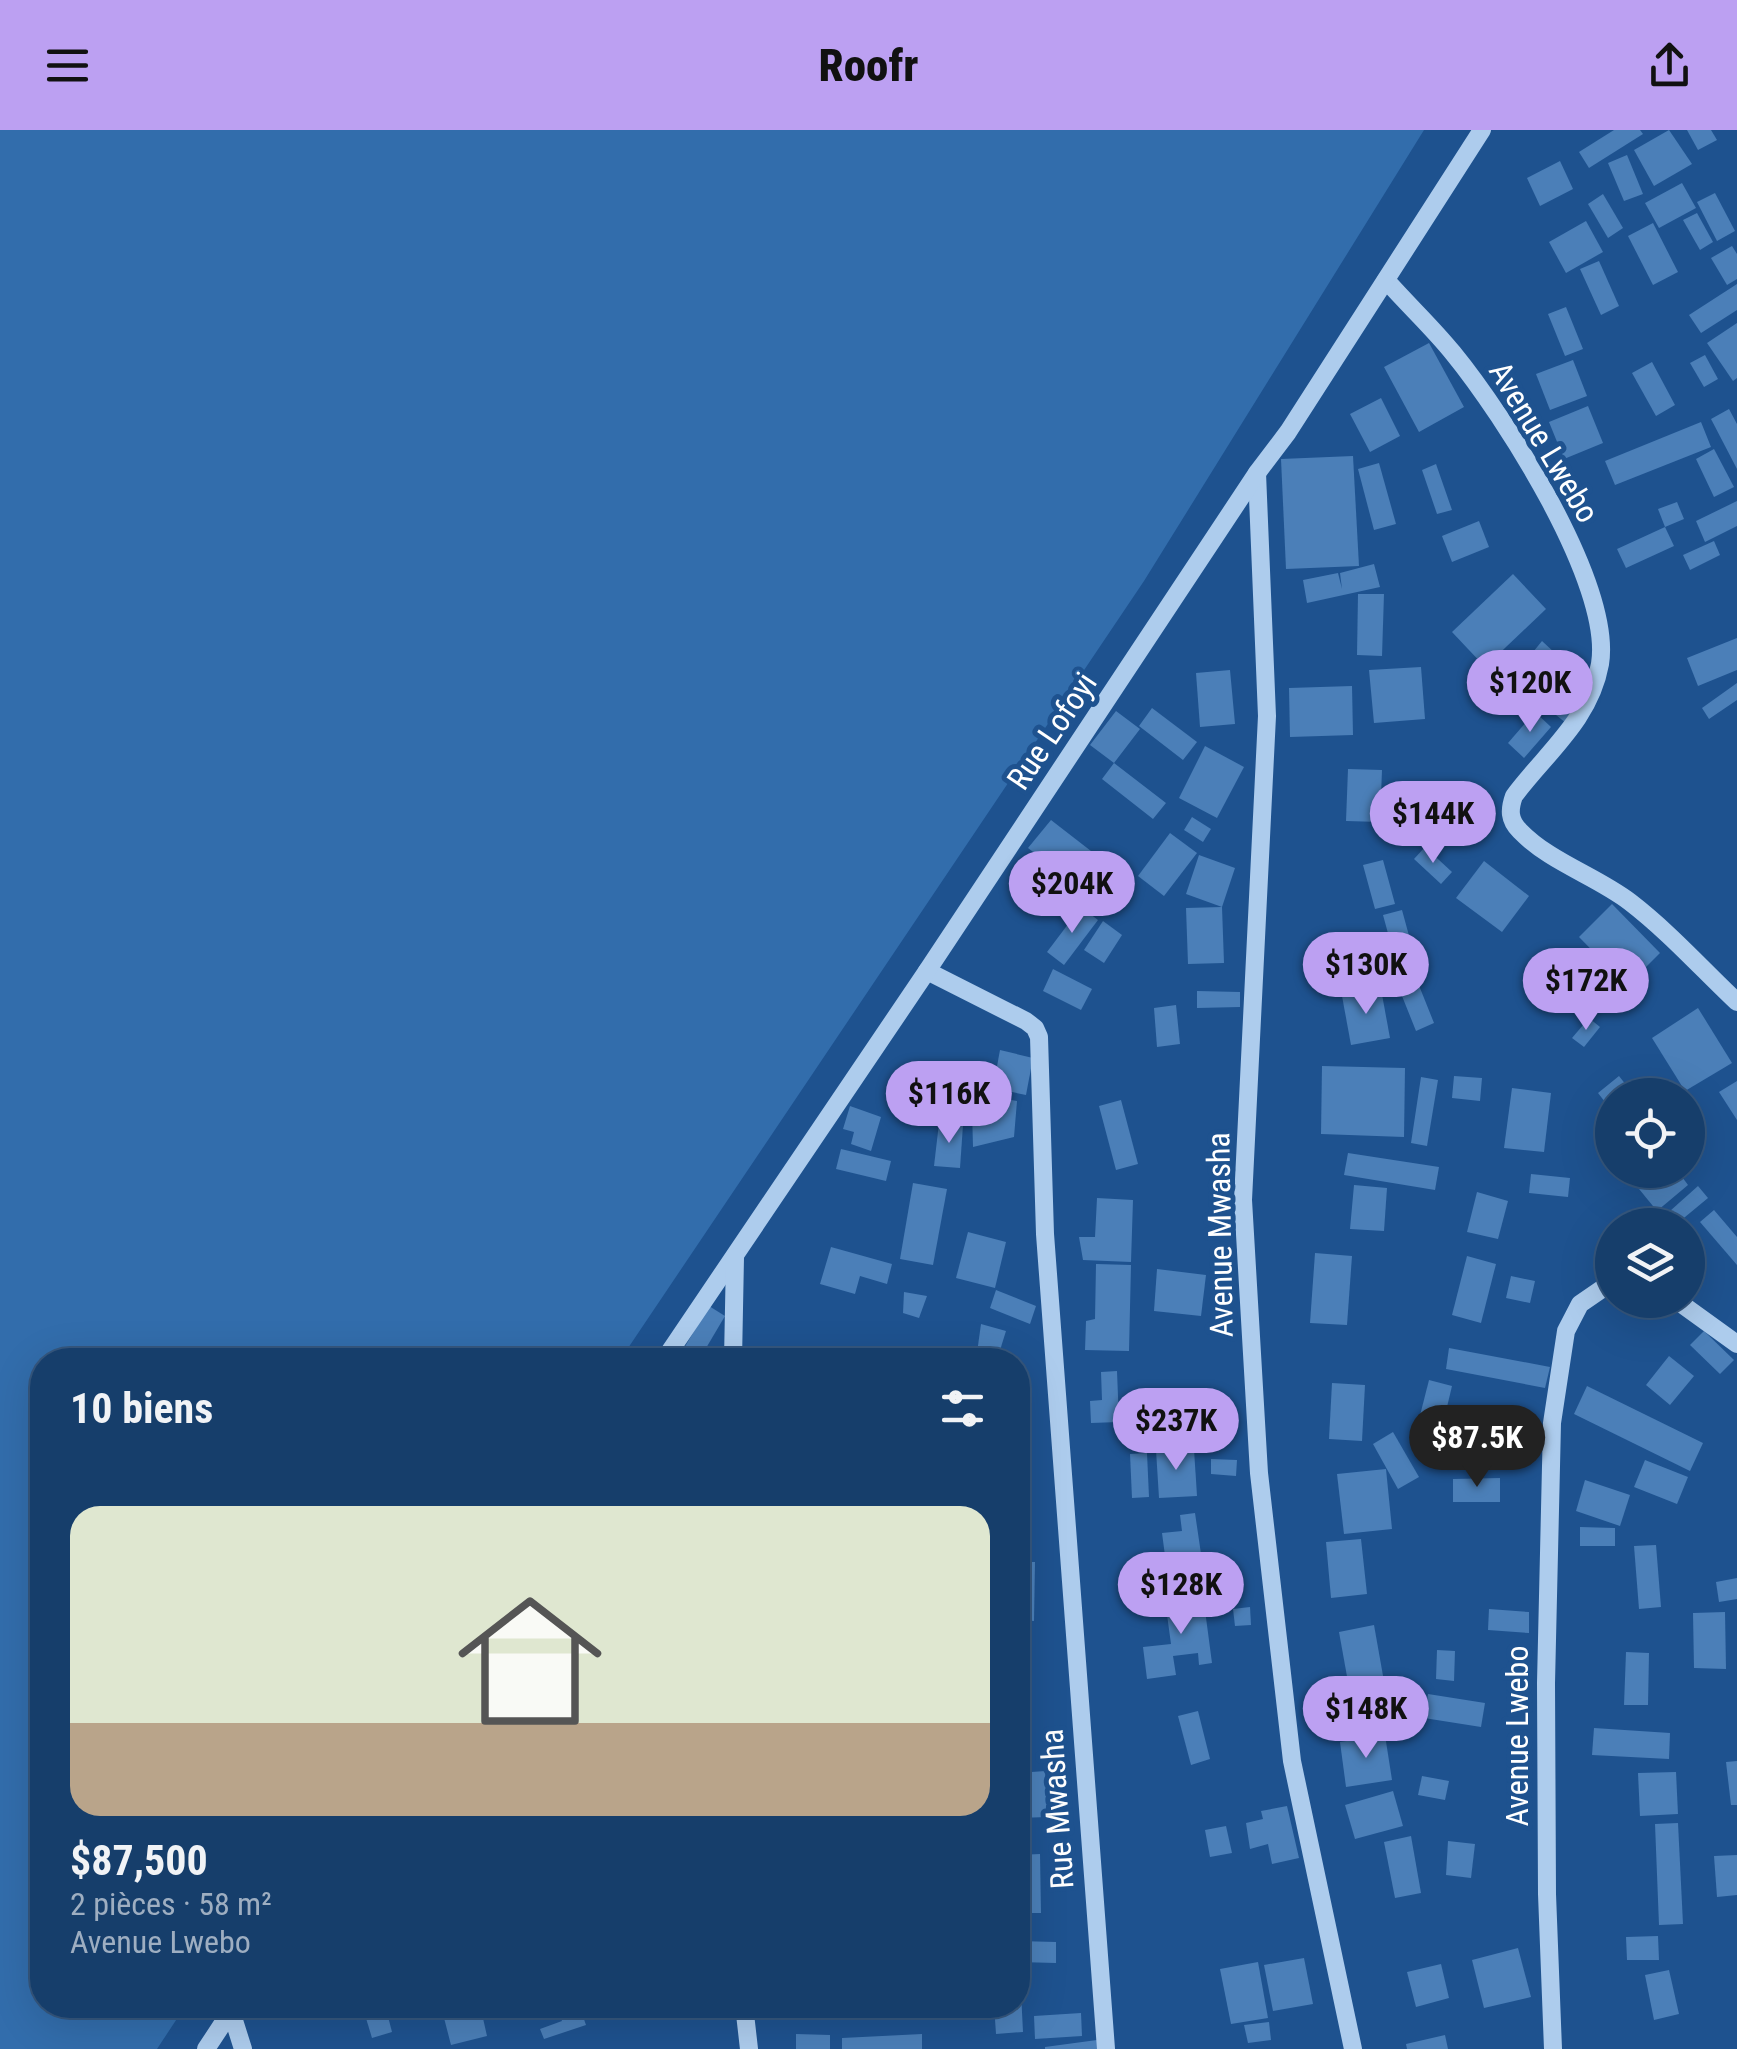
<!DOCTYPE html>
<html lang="fr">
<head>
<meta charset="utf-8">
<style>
  :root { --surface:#163e6b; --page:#1f4571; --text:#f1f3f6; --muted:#9eaec1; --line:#35577e; --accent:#bca0f2 }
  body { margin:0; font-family:"Roboto Condensed",sans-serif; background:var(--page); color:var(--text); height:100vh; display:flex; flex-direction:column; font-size:38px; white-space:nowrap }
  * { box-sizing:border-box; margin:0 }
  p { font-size:32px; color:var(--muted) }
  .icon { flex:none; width:55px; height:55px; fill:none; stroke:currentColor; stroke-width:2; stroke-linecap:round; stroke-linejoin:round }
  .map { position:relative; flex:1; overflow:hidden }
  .drawer { position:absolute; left:30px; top:1218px; width:1000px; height:670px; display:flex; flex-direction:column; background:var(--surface); border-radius:40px; box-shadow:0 10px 40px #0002,0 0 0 2px var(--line) }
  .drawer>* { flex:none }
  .tools { position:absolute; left:1595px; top:948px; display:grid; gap:20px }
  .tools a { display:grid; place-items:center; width:110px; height:110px; border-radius:50%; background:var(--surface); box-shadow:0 10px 40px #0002,0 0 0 2px var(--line); font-size:50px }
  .price { position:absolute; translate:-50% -85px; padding:0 22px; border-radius:35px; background:var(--accent); color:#111; font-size:32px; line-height:65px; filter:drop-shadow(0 2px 5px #0008) }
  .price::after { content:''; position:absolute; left:50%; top:60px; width:30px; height:22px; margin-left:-15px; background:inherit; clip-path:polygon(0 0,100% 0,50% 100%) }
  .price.active { background:#222; color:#fff }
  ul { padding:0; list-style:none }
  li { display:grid; align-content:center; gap:20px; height:530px; padding:0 40px }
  li span { display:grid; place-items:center; height:310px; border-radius:30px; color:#555 }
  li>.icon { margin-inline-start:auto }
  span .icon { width:180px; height:180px; fill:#fffc; stroke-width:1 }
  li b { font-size:42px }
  h2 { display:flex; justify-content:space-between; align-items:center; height:120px; padding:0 40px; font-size:42px }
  header { display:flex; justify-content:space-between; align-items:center; height:130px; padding:0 40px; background:var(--accent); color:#111; font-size:45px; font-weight:800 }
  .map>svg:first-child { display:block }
  .green { fill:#326dac }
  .building { fill:#4b7fb8 }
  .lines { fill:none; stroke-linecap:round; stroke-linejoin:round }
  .minor { stroke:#adcced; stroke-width:18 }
  .labels { text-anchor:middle; stroke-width:10; stroke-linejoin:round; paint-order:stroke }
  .street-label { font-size:32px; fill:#fff; stroke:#1e528f }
</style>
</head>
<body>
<header><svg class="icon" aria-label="menu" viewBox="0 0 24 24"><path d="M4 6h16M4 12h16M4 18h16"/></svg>Roofr<svg class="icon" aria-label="share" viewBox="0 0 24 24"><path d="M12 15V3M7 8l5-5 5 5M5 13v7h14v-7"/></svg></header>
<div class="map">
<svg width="1737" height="1919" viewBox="0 0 1737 1919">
  <rect width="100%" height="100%" fill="#1e528f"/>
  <polygon class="green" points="0,0 1424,0 1144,451 620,1230 42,1230 42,1875 186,1875 157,1919 0,1919"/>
  <g class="building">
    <polygon points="1614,0 1640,0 1643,4 1589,38 1579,22"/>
    <polygon points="1669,0 1692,34 1654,56 1634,20"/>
    <polygon points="1687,0 1711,0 1717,10 1698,20"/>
    <polygon points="1627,25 1643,64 1624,71 1608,33"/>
    <polygon points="1560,31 1573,59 1540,76 1527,48"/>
    <polygon points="1682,53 1696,78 1659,98 1645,73"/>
    <polygon points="1715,63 1735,101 1717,111 1697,72"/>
    <polygon points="1603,64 1623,98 1608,108 1588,74"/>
    <polygon points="1697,83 1713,112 1700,120 1683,90"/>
    <polygon points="1586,91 1603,122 1566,143 1549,112"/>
    <polygon points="1653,93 1678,142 1653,155 1628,106"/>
    <polygon points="1732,116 1737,124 1737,149 1727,155 1711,128"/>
    <polygon points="1599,131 1619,176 1601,185 1580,139"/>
    <polygon points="1737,154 1737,180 1701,203 1689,185"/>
    <polygon points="1566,177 1583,219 1565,226 1548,184"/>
    <polygon points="1737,193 1737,248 1733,251 1707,213"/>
    <polygon points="1429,213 1464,277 1419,302 1384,237"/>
    <polygon points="1705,225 1718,249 1704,257 1690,233"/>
    <polygon points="1573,230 1587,266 1550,280 1536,244"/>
    <polygon points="1652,232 1675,275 1656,286 1632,243"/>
    <polygon points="1381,268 1400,306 1370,322 1350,284"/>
    <polygon points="1588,276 1603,313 1564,329 1549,292"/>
    <polygon points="1729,279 1737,294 1737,339 1711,289"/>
    <polygon points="1701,292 1711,317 1615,355 1605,331"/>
    <polygon points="1714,319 1734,357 1714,367 1696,329"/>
    <polygon points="1353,326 1359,436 1286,439 1281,329"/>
    <polygon points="1379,333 1396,394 1374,400 1358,339"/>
    <polygon points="1436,334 1452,380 1437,384 1422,340"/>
    <polygon points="1737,371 1737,396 1705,412 1696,391"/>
    <polygon points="1677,372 1684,389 1665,397 1658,379"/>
    <polygon points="1479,391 1489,417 1452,432 1442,406"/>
    <polygon points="1665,397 1674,416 1626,438 1617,419"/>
    <polygon points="1714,411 1720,425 1690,440 1683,425"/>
    <polygon points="1374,434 1380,457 1307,473 1303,450 1338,443 1342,459 1340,443"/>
    <polygon points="1513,444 1546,479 1485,537 1452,502"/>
    <polygon points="1358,464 1384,464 1382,526 1357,525"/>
    <polygon points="1737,508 1737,540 1698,556 1687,528"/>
    <polygon points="1542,511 1584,550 1571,564 1529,527"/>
    <polygon points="1421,537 1425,589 1374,593 1369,540"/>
    <polygon points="1230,540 1235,594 1200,597 1196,543"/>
    <polygon points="1737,553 1737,570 1709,589 1702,578"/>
    <polygon points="1352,556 1353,605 1290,607 1289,558"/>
    <polygon points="1553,559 1577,580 1566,593 1541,573"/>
    <polygon points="1152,578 1197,612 1183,630 1139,596"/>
    <polygon points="1116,581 1140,599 1114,633 1166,673 1153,689 1102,649 1114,633 1090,615"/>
    <polygon points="1535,582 1551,597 1524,628 1508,613"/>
    <polygon points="1205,616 1244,637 1217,688 1179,668"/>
    <polygon points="1348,639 1382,640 1380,692 1346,691"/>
    <polygon points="1192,687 1211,699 1203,712 1184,700"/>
    <polygon points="1051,690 1100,728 1078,757 1028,718"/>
    <polygon points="1170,703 1197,723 1164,766 1138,746"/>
    <polygon points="1425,717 1452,742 1441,754 1414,729"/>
    <polygon points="1199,725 1235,738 1222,777 1186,764"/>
    <polygon points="1383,730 1395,774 1375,779 1363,735"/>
    <polygon points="1484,731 1529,766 1502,802 1456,768"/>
    <polygon points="1612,774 1660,823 1627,856 1579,807"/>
    <polygon points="1081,777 1098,790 1064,835 1047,822"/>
    <polygon points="1222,777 1224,833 1188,834 1186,778"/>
    <polygon points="1402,780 1414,824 1395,829 1383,785"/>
    <polygon points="1103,791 1122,805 1104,833 1084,820"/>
    <polygon points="1578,835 1613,865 1600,879 1566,849"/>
    <polygon points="1053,839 1092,859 1081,880 1043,861"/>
    <polygon points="1418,853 1434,893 1416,901 1400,861"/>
    <polygon points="1381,859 1390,908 1351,915 1342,866"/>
    <polygon points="1197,861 1240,862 1240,877 1197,878"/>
    <polygon points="1176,875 1180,914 1157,917 1154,878"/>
    <polygon points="1698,878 1732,933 1685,961 1652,908"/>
    <polygon points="1589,888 1600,897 1584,917 1572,908"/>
    <polygon points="1000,920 1033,928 1026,965 993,958"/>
    <polygon points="1322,936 1405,938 1404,1007 1321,1004"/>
    <polygon points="1454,946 1482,948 1480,971 1452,968"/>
    <polygon points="1619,946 1634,965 1612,965 1612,981 1598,963"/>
    <polygon points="1421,947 1438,950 1427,1016 1411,1013"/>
    <polygon points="1737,951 1737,990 1719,962"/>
    <polygon points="1512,958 1551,963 1544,1022 1504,1018"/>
    <polygon points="994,967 1017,971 1014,1007 973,1017 972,981 996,980"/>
    <polygon points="1121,970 1138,1034 1116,1040 1099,976"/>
    <polygon points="850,976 881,987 871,1021 851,1014 854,1002 843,999"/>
    <polygon points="939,993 963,995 960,1038 934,1036"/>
    <polygon points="841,1019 891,1031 886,1051 836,1039"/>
    <polygon points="1348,1023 1439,1037 1435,1060 1344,1045"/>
    <polygon points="1630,1040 1677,1040 1688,1055 1657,1081 1626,1043"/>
    <polygon points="1531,1044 1570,1048 1568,1067 1529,1063"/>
    <polygon points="913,1053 947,1059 933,1135 900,1129"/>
    <polygon points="1354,1055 1387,1058 1384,1101 1350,1099"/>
    <polygon points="1698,1056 1708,1068 1679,1092 1670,1081"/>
    <polygon points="1477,1062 1508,1071 1498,1109 1467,1102"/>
    <polygon points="1097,1068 1133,1070 1131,1132 1083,1130 1079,1107 1095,1107"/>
    <polygon points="1714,1080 1737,1107 1737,1135 1700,1092"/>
    <polygon points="968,1102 1006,1112 995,1158 956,1148"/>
    <polygon points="831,1117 892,1134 887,1154 860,1146 855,1164 820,1154"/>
    <polygon points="1315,1123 1352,1126 1347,1195 1310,1193"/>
    <polygon points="1467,1126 1496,1134 1481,1193 1452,1185"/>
    <polygon points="1096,1134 1131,1135 1129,1221 1085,1220 1086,1191 1095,1189"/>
    <polygon points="1157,1139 1206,1145 1201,1186 1154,1181"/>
    <polygon points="1511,1146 1535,1151 1530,1173 1506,1168"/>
    <polygon points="996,1160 1036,1176 1030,1194 990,1178"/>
    <polygon points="904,1162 927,1166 919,1188 903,1183"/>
    <polygon points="709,1176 725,1186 699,1230 677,1230"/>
    <polygon points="981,1194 1006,1201 997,1230 976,1230"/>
    <polygon points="1704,1201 1734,1230 1720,1244 1690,1215"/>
    <polygon points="1449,1218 1550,1237 1545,1258 1446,1239"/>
    <polygon points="1669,1226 1694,1246 1670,1275 1646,1255"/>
    <polygon points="1117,1241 1119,1292 1091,1293 1090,1271 1102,1270 1101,1242"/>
    <polygon points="1429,1250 1452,1256 1437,1319 1413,1313"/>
    <polygon points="1332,1253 1365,1255 1362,1311 1329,1309"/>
    <polygon points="1587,1256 1703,1313 1690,1341 1574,1284"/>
    <polygon points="1201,1259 1205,1294 1128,1303 1124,1268"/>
    <polygon points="1393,1302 1419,1347 1398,1359 1373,1314"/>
    <polygon points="1194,1303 1215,1303 1215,1317 1195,1318"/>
    <polygon points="1194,1319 1197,1366 1159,1368 1156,1320"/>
    <polygon points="1147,1323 1149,1367 1132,1368 1130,1324"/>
    <polygon points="1211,1329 1237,1330 1236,1346 1211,1344"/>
    <polygon points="1645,1330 1688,1347 1677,1374 1634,1357"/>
    <polygon points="1386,1339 1392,1399 1344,1404 1337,1344"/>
    <polygon points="1500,1348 1500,1372 1453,1372 1453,1349"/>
    <polygon points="1585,1350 1630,1365 1620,1396 1576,1381"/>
    <polygon points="1195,1383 1205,1451 1169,1456 1162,1403 1182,1401 1180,1385"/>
    <polygon points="1580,1397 1615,1398 1615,1416 1580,1416"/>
    <polygon points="1361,1409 1367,1464 1331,1468 1326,1412"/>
    <polygon points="1656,1415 1661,1477 1639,1479 1634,1416"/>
    <polygon points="1018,1432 1035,1432 1034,1491 1018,1490"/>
    <polygon points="1737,1448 1737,1469 1719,1472 1716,1452"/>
    <polygon points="1203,1465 1212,1533 1199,1535 1198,1523 1173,1526 1176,1545 1147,1549 1143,1517 1171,1514 1165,1470"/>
    <polygon points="1250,1477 1251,1495 1235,1496 1233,1479"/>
    <polygon points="1489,1479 1529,1482 1529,1503 1488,1500"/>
    <polygon points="1725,1482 1726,1539 1694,1538 1693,1483"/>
    <polygon points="1374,1495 1385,1557 1350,1563 1339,1502"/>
    <polygon points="1437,1520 1455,1521 1454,1551 1436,1549"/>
    <polygon points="1626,1522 1649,1523 1648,1575 1624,1575"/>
    <polygon points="1428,1564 1485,1573 1481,1597 1424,1588"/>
    <polygon points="1198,1581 1210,1629 1191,1635 1178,1586"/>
    <polygon points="1594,1598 1670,1603 1669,1629 1592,1625"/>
    <polygon points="1385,1605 1392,1650 1346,1657 1340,1612"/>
    <polygon points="1737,1631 1737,1675 1731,1675 1726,1632"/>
    <polygon points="1045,1641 1048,1687 1018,1688 1018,1643"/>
    <polygon points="1676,1642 1678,1684 1640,1686 1638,1643"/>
    <polygon points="1422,1646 1449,1651 1445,1670 1418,1665"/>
    <polygon points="1393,1661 1403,1696 1355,1709 1345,1675"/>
    <polygon points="1287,1676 1299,1728 1272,1734 1268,1714 1250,1719 1246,1693 1263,1689 1261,1681"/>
    <polygon points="1678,1693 1683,1794 1659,1795 1655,1694"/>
    <polygon points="1226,1696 1232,1723 1210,1727 1205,1700"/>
    <polygon points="1411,1706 1421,1763 1395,1768 1384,1712"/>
    <polygon points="1448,1711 1475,1714 1471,1748 1446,1745"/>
    <polygon points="1040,1724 1041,1783 1018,1783 1018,1725"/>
    <polygon points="1737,1725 1737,1765 1717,1767 1714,1726"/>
    <polygon points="1658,1806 1659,1830 1627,1830 1626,1807"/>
    <polygon points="1018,1811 1056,1812 1056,1833 1018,1832"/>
    <polygon points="1518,1818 1531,1867 1484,1878 1472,1830"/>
    <polygon points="1304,1828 1313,1874 1273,1881 1264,1835"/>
    <polygon points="1258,1832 1268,1888 1231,1894 1220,1839"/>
    <polygon points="1441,1834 1449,1868 1416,1877 1407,1842"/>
    <polygon points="1669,1840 1679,1884 1654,1890 1645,1845"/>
    <polygon points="1018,1862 1021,1862 1023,1902 996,1904 994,1875 1018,1875"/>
    <polygon points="362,1875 385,1875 392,1902 372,1908"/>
    <polygon points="463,1875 480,1875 487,1906 451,1915 443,1884 464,1879"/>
    <polygon points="556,1875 579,1875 586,1895 544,1909 540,1899 562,1891"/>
    <polygon points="1081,1883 1082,1906 1035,1909 1034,1886"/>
    <polygon points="1269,1892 1271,1910 1248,1913 1244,1895"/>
    <polygon points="796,1904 830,1905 830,1919 796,1919"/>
    <polygon points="922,1904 922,1919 842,1919 842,1908"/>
    <polygon points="1445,1905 1448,1919 1407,1919 1406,1914"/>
    <polygon points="1097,1910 1098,1919 1045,1919 1045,1917"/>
  </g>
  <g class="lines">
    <g class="minor">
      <path d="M1386 150C1408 175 1432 197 1453 223 1503 284 1613 454 1600 534 1590 590 1546 623 1514 666 1509 680 1509 690 1520 701 1550 732 1596 746 1630 772 1669 802 1702 839 1737 872"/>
      <polyline points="1257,343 1267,586 1243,1070 1259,1343 1292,1631 1353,1919"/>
      <polyline points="927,841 1026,891 1035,898 1039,907 1045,1104 1106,1919"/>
      <polyline points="1676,1170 1737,1214"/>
      <polyline points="664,1230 927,841 1257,343 1288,302 1482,0"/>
      <polyline points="733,1230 735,1127"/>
      <polyline points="744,1875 749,1919"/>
      <polyline points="231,1881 243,1919"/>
      <polyline points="206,1919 235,1875"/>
      <polyline points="1553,1919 1547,1764 1546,1553 1552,1293 1566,1201 1580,1174 1612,1152"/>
    </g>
  </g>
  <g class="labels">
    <g class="street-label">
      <text transform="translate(1544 312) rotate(59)" y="11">Avenue Lwebo</text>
      <text transform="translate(1052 601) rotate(-56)" y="11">Rue Lofoyi</text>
      <text transform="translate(1220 1105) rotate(-91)" y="11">Avenue Mwasha</text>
      <text transform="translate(1517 1606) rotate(-90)" y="11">Avenue Lwebo</text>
      <text transform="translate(1057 1679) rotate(-94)" y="11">Rue Mwasha</text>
    </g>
  </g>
</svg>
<div class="tools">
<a><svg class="icon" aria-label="locate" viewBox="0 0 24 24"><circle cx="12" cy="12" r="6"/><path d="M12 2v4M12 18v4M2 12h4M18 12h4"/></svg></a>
<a><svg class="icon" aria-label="layers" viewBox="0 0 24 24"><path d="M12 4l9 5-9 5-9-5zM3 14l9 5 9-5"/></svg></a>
</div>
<b class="price" style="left:1530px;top:605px">$120K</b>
<b class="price" style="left:1433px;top:736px">$144K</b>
<b class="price" style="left:1072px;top:806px">$204K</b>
<b class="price" style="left:1366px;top:887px">$130K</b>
<b class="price" style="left:1586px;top:903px">$172K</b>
<b class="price" style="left:949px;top:1016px">$116K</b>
<b class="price" style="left:1176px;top:1343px">$237K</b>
<b class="price active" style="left:1477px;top:1360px">$87.5K</b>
<b class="price" style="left:1181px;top:1507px">$128K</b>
<b class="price" style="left:1366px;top:1631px">$148K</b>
<section class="drawer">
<h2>10 biens<svg class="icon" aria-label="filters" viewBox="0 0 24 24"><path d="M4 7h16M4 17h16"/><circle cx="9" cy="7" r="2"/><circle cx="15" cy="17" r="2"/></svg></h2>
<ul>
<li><span style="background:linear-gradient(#dfe7d0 70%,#b9a48a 0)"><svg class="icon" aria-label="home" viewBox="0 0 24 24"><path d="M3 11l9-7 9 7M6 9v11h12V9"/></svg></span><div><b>$87,500</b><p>2 pièces · 58 m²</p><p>Avenue Lwebo</p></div></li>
</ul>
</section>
</div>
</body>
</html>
